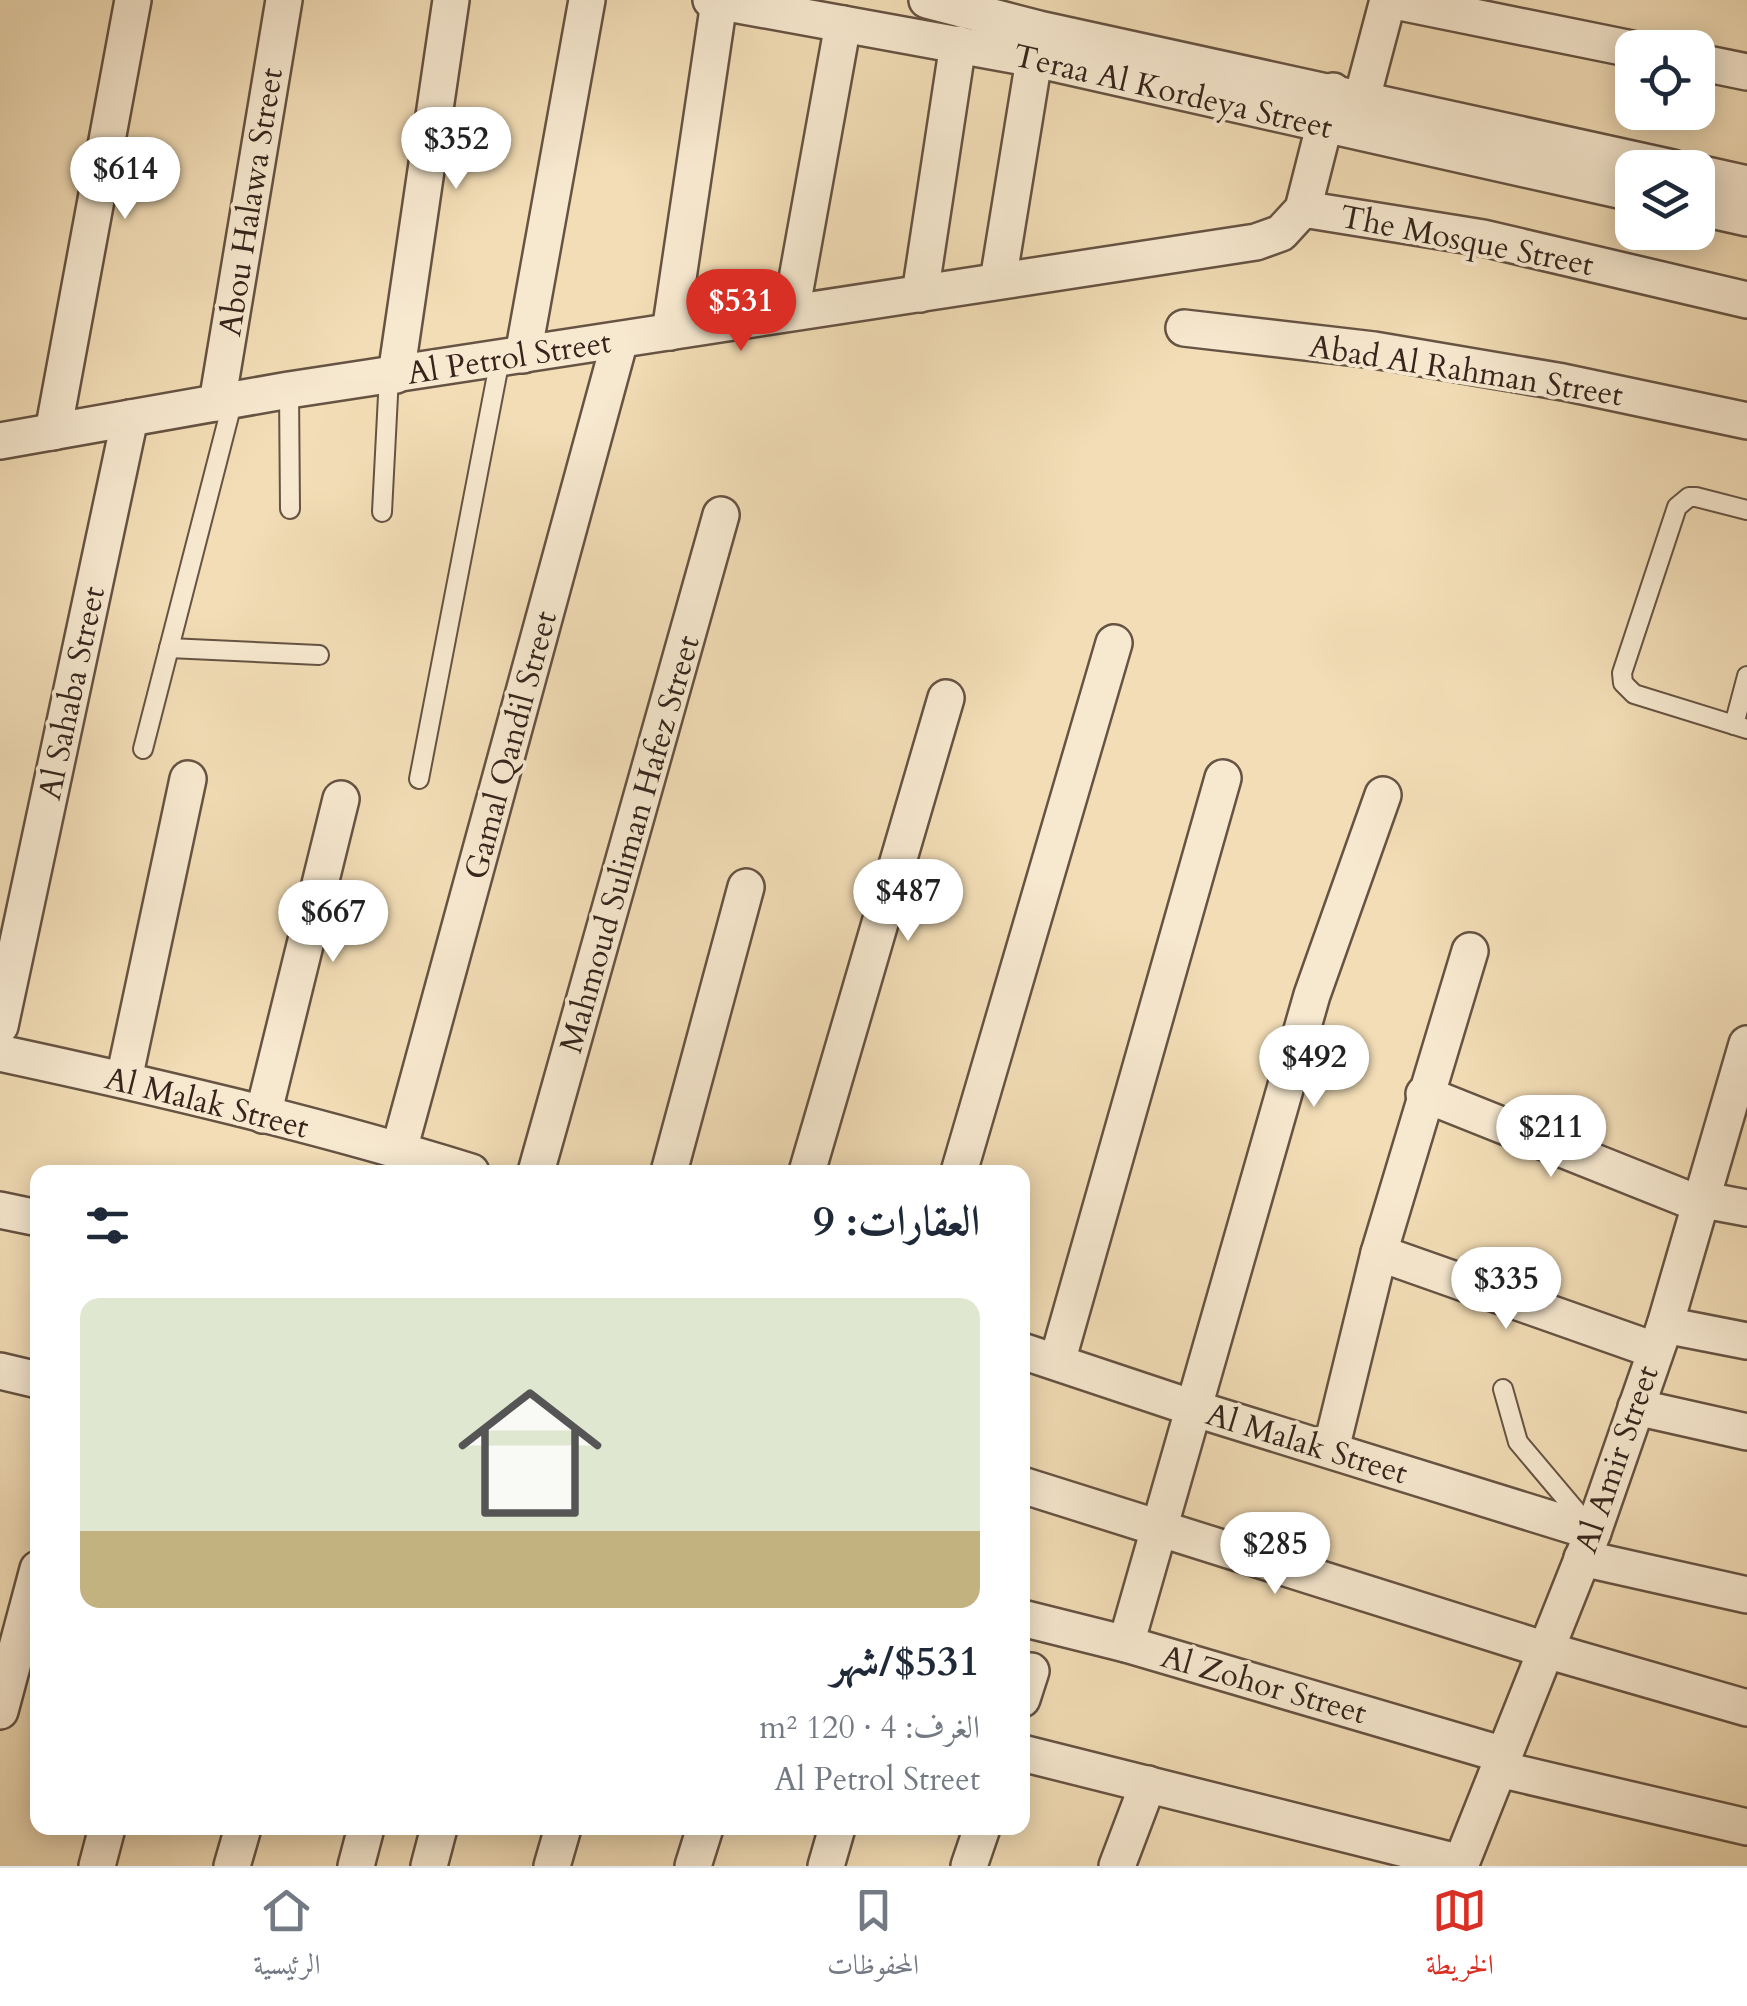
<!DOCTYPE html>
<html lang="ar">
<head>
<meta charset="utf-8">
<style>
  :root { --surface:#fff; --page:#f2f2f3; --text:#1f2937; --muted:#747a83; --line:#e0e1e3; --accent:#d93025 }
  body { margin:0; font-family:Cardo,Amiri,serif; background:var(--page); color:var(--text); direction:rtl; height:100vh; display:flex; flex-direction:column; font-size:38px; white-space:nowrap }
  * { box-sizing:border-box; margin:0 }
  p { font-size:32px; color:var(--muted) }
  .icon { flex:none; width:55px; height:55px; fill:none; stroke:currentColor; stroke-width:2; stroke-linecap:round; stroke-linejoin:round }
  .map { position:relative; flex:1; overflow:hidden; direction:ltr }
  .drawer { position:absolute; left:30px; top:1165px; width:1000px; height:670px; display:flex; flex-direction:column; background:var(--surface); border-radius:20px; box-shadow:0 5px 25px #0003; direction:rtl }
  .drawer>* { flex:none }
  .tools { position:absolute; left:1615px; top:30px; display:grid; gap:20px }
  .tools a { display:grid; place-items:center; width:100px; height:100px; border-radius:20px; background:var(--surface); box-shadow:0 5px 25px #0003; font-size:50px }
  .price { position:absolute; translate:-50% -85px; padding:0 22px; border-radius:35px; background:#fff; color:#222; font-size:32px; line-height:65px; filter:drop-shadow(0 2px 5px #0008) }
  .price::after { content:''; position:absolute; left:50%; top:60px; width:30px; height:22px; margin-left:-15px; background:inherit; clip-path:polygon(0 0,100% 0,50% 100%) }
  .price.current { background:var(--accent); color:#fff }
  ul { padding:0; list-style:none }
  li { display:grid; align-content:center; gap:20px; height:530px; padding:0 50px }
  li+li { border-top:2px solid var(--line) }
  li span { display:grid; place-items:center; height:310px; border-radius:20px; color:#555 }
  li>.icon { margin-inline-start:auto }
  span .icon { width:180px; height:180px; fill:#fffc; stroke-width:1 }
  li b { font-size:42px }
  h2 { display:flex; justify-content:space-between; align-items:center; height:120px; padding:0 50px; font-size:42px }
  .dock { display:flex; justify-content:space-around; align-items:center; height:140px; border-top:2px solid var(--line); background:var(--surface); font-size:28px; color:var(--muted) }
  .dock a { display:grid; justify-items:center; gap:5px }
  .dock .current { color:var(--accent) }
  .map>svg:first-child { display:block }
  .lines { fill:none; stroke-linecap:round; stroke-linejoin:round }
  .lane-casing { stroke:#665343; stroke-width:22 }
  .street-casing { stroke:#665343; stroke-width:40 }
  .lane { stroke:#f7e9d0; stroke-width:18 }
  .street { stroke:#f7e9d0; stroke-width:35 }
  .labels { text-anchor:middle; stroke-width:8; stroke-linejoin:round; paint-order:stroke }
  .street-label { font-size:32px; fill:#37251d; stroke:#f7e9d0 }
</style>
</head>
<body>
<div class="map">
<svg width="1747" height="1866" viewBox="0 0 1747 1866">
  <rect width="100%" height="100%" fill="#f2ddb6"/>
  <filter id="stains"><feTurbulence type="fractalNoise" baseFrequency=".002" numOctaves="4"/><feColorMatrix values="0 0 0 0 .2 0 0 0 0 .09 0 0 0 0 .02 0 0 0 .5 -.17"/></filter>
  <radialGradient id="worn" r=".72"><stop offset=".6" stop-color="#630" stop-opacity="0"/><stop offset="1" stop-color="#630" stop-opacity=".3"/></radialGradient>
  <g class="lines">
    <g class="lane-casing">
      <g id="lane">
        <polyline points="289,390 290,509"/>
        <polyline points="1747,510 1696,497 1689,497 1677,507 1622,673 1623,683 1634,694 1747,729"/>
        <polyline points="382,512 389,376"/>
        <polyline points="169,648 319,655"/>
        <polyline points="1734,725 1747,676"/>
        <polyline points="143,749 233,400"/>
        <polyline points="419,779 500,359"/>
        <polyline points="1503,1389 1518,1442 1588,1525"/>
      </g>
    </g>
    <g class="street-casing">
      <g id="street">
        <polyline points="711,0 1035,59 1632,193"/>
        <polyline points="927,0 1039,29 1673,168"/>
        <polyline points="1390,0 1632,49"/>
        <polyline points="1698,62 1747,72"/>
        <polyline points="1362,98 1388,0"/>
        <polyline points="1698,173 1747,184"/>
        <polyline points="1698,207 1747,218"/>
        <polyline points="1303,209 1483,238 1747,300"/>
        <polyline points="998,281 1038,35"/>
        <polyline points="920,294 958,44"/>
        <polyline points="791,312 843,24"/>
        <polyline points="1184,328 1374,350 1563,382 1747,421"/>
        <polyline points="670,332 719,2"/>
        <polyline points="523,355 587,0"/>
        <polyline points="396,375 451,0"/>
        <polyline points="217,403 284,0"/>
        <polyline points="53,432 133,0"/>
        <polyline points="0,441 289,390 1256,242 1281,233 1303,209 1333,91"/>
        <polyline points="0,1026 130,418"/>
        <path d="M0 1053C158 1087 316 1124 471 1172"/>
        <polyline points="124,1079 188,779"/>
        <polyline points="1424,1094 1702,1205"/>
        <polyline points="263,1115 341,799"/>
        <polyline points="399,1150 620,340"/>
        <polyline points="536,1172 721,515"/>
        <polyline points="669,1172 746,887"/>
        <polyline points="807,1172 946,698"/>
        <polyline points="959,1172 1114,643"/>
        <polyline points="1704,1200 1747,1208"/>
        <polyline points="0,1210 38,1218"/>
        <polyline points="1379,1253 1654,1350"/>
        <polyline points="1665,1325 1747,1341"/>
        <polyline points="1022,1351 1196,1409 1593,1532"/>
        <polyline points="1057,1362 1223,778"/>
        <polyline points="0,1371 38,1380"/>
        <polyline points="1636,1407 1747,1432"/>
        <polyline points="1331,1449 1379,1253 1470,951"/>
        <polyline points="1022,1485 1546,1650 1747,1708"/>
        <polyline points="1582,1558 1747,1595"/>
        <polyline points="1022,1618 1126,1644 1504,1755"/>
        <polyline points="1126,1644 1312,995 1383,795"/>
        <polyline points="1022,1699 1031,1671"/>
        <polyline points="0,1711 38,1569"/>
        <polyline points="1022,1753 1461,1863"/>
        <polyline points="1499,1769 1747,1827"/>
        <polyline points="97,1866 107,1828"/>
        <polyline points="232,1866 243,1828"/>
        <polyline points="356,1866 366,1828"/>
        <polyline points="429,1866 439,1828"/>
        <polyline points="552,1866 563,1828"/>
        <polyline points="693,1866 705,1828"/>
        <polyline points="826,1866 837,1828"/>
        <polyline points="969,1866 982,1828"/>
        <polyline points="1117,1866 1148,1784"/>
        <polyline points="1460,1866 1593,1532 1665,1325 1747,1044"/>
      </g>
    </g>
    <use href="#lane" class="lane"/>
    <use href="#street" class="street"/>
  </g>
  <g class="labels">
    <g class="street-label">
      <text transform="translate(1173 91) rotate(13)" y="11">Teraa Al Kordeya Street</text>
      <text transform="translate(250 202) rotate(-81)" y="11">Abou Halawa Street</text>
      <text transform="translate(1467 240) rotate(11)" y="11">The Mosque Street</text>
      <text transform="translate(509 357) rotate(-9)" y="11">Al Petrol Street</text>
      <text transform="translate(1466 370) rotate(9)" y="11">Abad Al Rahman Street</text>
      <text transform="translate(71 693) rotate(-78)" y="11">Al Sahaba Street</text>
      <text transform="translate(510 745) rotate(-75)" y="11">Gamal Qandil Street</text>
      <text transform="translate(629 844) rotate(-74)" y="11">Mahmoud Suliman Hafez Street</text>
      <text transform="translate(207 1102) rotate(14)" y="11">Al Malak Street</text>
      <text transform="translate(1307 1443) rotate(17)" y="11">Al Malak Street</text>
      <text transform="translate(1616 1459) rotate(-71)" y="11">Al Amir Street</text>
      <text transform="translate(1264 1684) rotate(16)" y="11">Al Zohor Street</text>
    </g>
  </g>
  <rect width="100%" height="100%" filter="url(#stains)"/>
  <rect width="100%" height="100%" fill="url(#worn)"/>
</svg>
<div class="tools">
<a><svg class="icon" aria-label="locate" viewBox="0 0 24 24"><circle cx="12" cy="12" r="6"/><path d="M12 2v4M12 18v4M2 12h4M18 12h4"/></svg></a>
<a><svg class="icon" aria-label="layers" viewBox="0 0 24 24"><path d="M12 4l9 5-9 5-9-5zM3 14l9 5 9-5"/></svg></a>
</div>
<b class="price" style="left:456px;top:192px">$352</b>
<b class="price" style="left:125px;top:222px">$614</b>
<b class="price current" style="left:741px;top:354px">$531</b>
<b class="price" style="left:908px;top:944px">$487</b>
<b class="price" style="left:333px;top:965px">$667</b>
<b class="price" style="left:1314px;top:1110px">$492</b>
<b class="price" style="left:1551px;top:1180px">$211</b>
<b class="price" style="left:1506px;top:1332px">$335</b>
<b class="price" style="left:1275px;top:1597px">$285</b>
<section class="drawer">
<h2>العقارات: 9<svg class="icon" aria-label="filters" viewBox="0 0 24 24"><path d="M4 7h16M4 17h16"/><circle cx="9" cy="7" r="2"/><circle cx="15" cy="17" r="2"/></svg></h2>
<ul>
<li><span style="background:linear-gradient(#dfe7d0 75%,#c2b280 0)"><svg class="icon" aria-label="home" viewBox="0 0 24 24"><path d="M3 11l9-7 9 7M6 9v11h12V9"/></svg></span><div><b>$531/شهر</b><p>الغرف: 4 · 120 m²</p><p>Al Petrol Street</p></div></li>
</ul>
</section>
</div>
<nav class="dock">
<a class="current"><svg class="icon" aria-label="map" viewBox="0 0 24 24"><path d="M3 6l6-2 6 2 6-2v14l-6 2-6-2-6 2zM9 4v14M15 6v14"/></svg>الخريطة</a>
<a><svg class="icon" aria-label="saved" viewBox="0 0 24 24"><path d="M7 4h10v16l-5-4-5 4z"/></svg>المحفوظات</a>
<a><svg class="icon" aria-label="home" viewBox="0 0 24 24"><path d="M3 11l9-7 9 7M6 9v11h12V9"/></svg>الرئيسية</a>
</nav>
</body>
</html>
